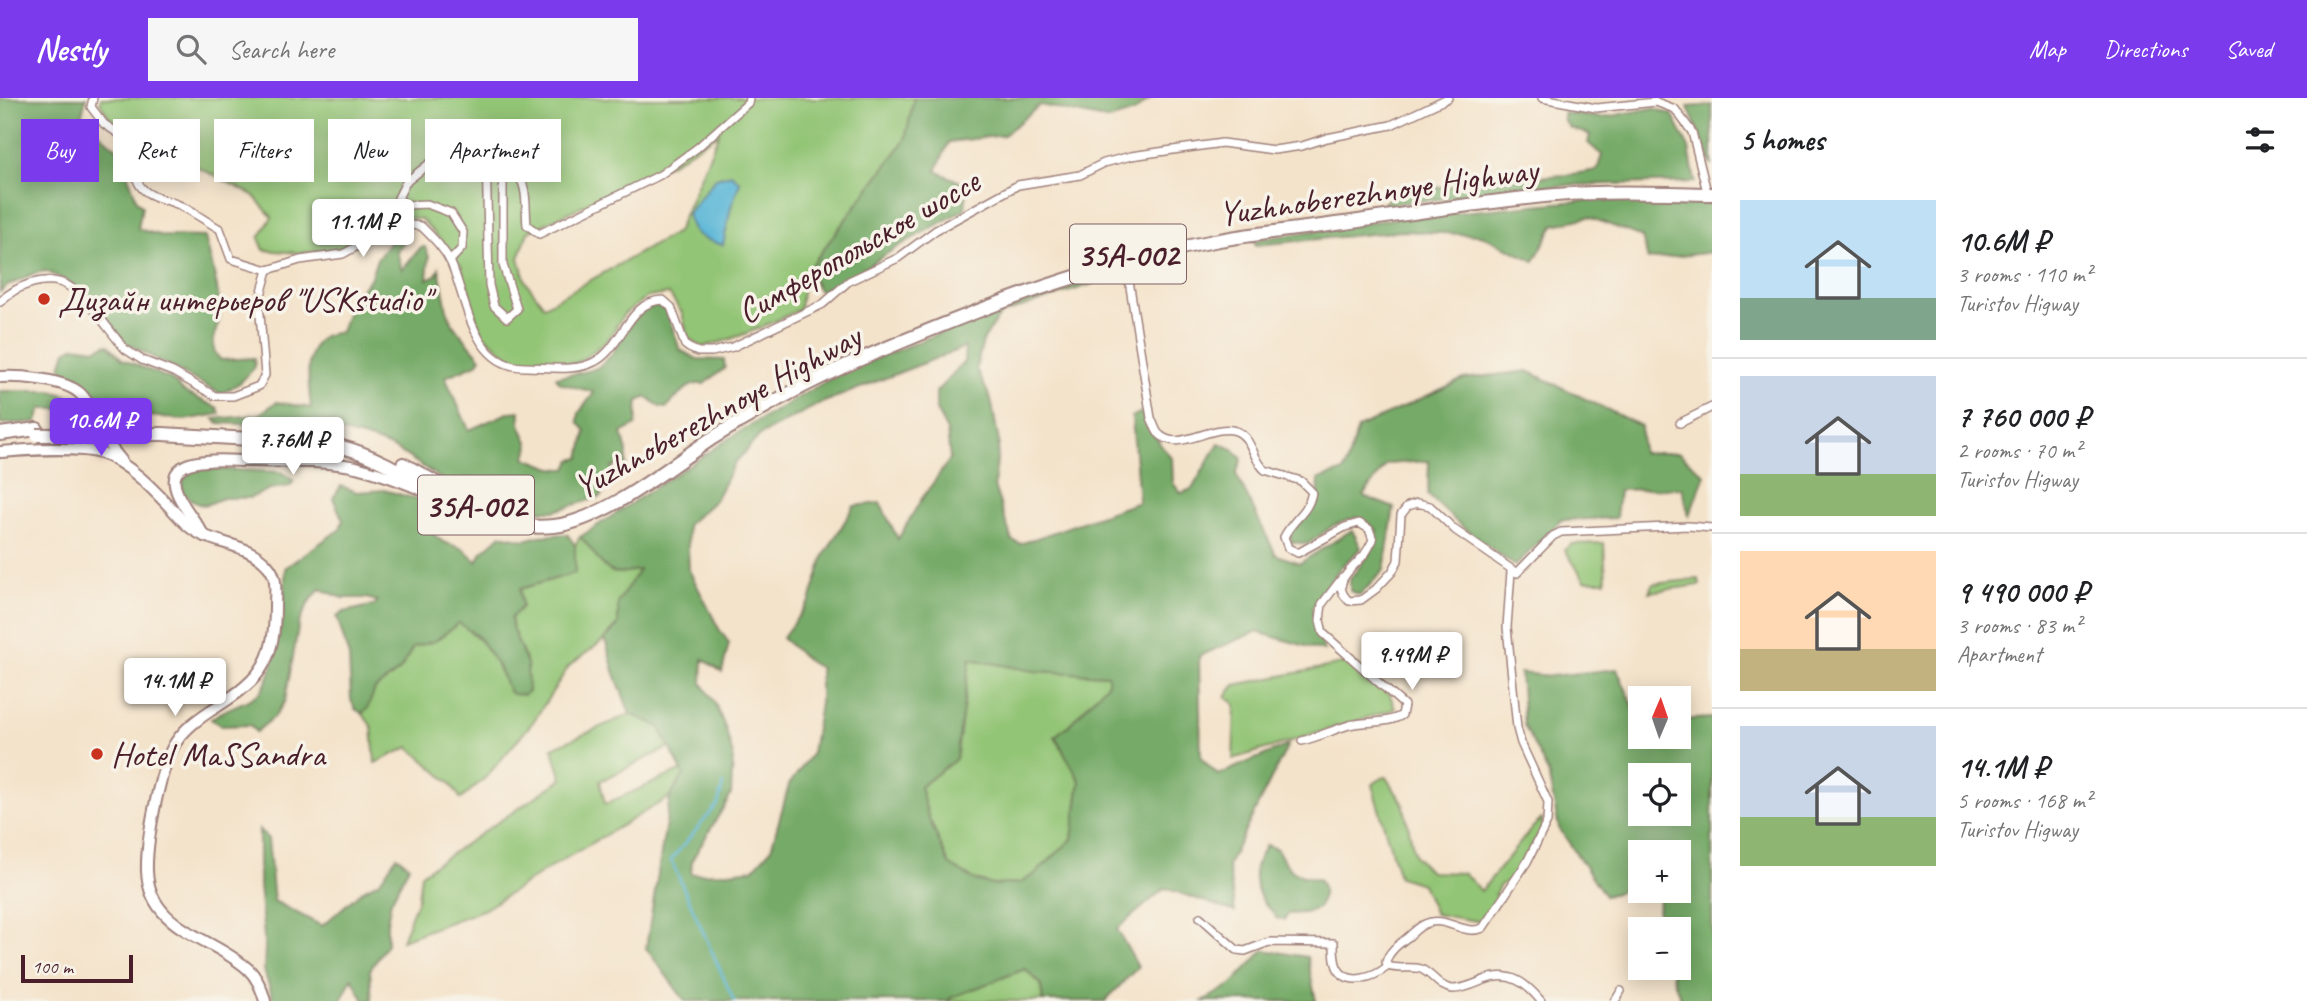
<!DOCTYPE html>
<html lang="en">
<head>
<meta charset="utf-8">
<style>
  :root { --surface:#fff; --page:#f6f6f6; --text:#202124; --muted:#757577; --line:#e0e0e0; --accent:#7c3aed }
  body { margin:0; font-family:Caveat,sans-serif; background:var(--page); color:var(--text); height:100vh; display:flex; flex-direction:column; font-size:26px; white-space:nowrap }
  * { box-sizing:border-box; margin:0 }
  p { font-size:23px; color:var(--muted) }
  .icon { flex:none; width:38px; height:38px; fill:none; stroke:currentColor; stroke-width:2; stroke-linecap:round; stroke-linejoin:round }
  .map { position:relative; flex:1; overflow:hidden }
  .details { display:flex; flex-direction:column; background:var(--surface); width:595px }
  .details>* { flex:none }
  .hud { position:absolute; left:21px; top:21px; width:665px; height:63px; display:flex; gap:14px }
  .needle { width:46px; rotate:2deg }
  .fabs { position:absolute; left:1628px; top:588px; display:grid; gap:14px }
  .fabs a { display:grid; place-items:center; width:63px; height:63px; border-radius:0px; background:var(--surface); box-shadow:0 4px 18px #0003; font-size:35px }
  .scale { position:absolute; left:21px; bottom:18px; width:112px; box-sizing:border-box; padding-left:7px; border:4px solid #4a1f2b; border-top:0; font-size:19px; line-height:24px; white-space:nowrap; color:#4a1f2b; -webkit-text-stroke:5px #f7f3e8; paint-order:stroke }
  .price { position:absolute; translate:-50% -60px; padding:0 16px; border-radius:7px; background:#fff; color:#222; font-size:23px; line-height:46px; filter:drop-shadow(0 2px 4px #0008) }
  .price::after { content:''; position:absolute; left:50%; top:42px; width:21px; height:16px; margin-left:-10px; background:inherit; clip-path:polygon(0 0,100% 0,50% 100%) }
  .price.selected { background:var(--accent); color:#fff }
  ul { padding:0; list-style:none }
  li { display:flex; align-items:center; gap:21px; height:175px; padding:0 28px }
  li+li { border-top:2px solid var(--line) }
  li span { display:grid; place-items:center; flex:none; width:196px; height:140px; border-radius:0px; color:#555 }
  li>.icon { margin-inline-start:auto }
  span .icon { width:84px; height:84px; fill:#fffc; stroke-width:1 }
  li b { font-size:30px }
  h2 { display:flex; justify-content:space-between; align-items:center; height:84px; padding:0 28px; font-size:30px }
  .pill { padding:0 24px; border-radius:0px; background:var(--surface); box-shadow:0 4px 18px #0003; font-size:24px; line-height:63px }
  .pill.selected { background:var(--accent); color:#fff }
  header { display:flex; align-items:center; gap:42px; box-sizing:border-box; height:98px; padding:0 35px; background:var(--accent); color:#fff }
  header strong { font-size:33px }
  nav { display:flex; gap:38px; margin-inline-start:auto; font-size:24px }
  .search { width:490px; height:63px; background:var(--page); display:flex; align-items:center; gap:18px; box-sizing:border-box; padding:0 24px; border-radius:0px; color:var(--muted); font-size:26px }
  main { display:flex; flex:1; min-height:0 }
  .map>svg:first-child { display:block }
  .green { fill:#93c576; stroke:#6e7250; stroke-width:2; fill-rule:evenodd }
  .forest { fill:#76aa67; stroke:#606449; stroke-width:2; fill-rule:evenodd }
  .water { fill:#59b6d7; stroke:#526a81; stroke-width:2 }
  .lines { fill:none; stroke-linecap:round; stroke-linejoin:round }
  .stream { stroke:#59b6d7; stroke-width:2.5 }
  .minor-casing { stroke:#9f817b; stroke-width:10 }
  .secondary-casing { stroke:#9f817b; stroke-width:14 }
  .trunk-casing { stroke:#9f817b; stroke-width:16 }
  .minor { stroke:#fff; stroke-width:7 }
  .secondary { stroke:#fff; stroke-width:10 }
  .trunk { stroke:#fff; stroke-width:12 }
  .trunk-bridge-casing { stroke:#9f817b; stroke-width:16; stroke-linecap:butt }
  .trunk-bridge { stroke:#fff; stroke-width:12 }
  .poi-dot { fill:#c8321e; stroke:#f7f3e8; stroke-width:2.5 }
  .labels { text-anchor:middle; stroke-width:7; stroke-linejoin:round; paint-order:stroke }
  .shield { fill:#f7f3e8; stroke:#7e5f64; stroke-width:2 }
  .shield-label { font-size:33px; font-weight:bold; fill:#4a1f2b }
  .street-label { font-size:35px; fill:#4a1f2b; stroke:#f7f3e8 }
  .poi-label { font-size:35px; fill:#4a1f2b; stroke:#f7f3e8; text-anchor:start }
</style>
</head>
<body>
<header>
<strong>Nestly</strong>
<div class="search"><svg class="icon" aria-label="search" viewBox="0 0 24 24"><circle cx="10" cy="10" r="6"/><path d="M15 15l6 6"/></svg>Search here</div>
<nav><a>Map</a><a>Directions</a><a>Saved</a></nav>
</header>
<main>
<div class="map">
<svg width="1712" height="903" viewBox="0 0 1712 903">
  <rect width="100%" height="100%" fill="#f7f3e8"/>
  <filter id="ink" filterUnits="userSpaceOnUse"><feTurbulence type="fractalNoise" baseFrequency=".0143" numOctaves="2"/><feDisplacementMap in="SourceGraphic" scale="14" xChannelSelector="R" yChannelSelector="G"/><feConvolveMatrix kernelMatrix="1 2 1 2 8 2 1 2 1" color-interpolation-filters="sRGB"/></filter>
  <filter id="wash" filterUnits="userSpaceOnUse"><feTurbulence type="fractalNoise" baseFrequency=".00686" numOctaves="4" result="noise"/><feDisplacementMap in="SourceGraphic" scale="28" xChannelSelector="R" yChannelSelector="G"/><feGaussianBlur stdDeviation="1.57" result="paint"/><feColorMatrix in="noise" values="0 0 0 0 0 0 0 0 0 0 0 0 0 0 0 0 0 1.4 0 .05"/><feComposite in="paint" operator="in"/></filter>
  <g filter="url(#wash)">
    <rect width="100%" height="100%" fill="#f4e3cb"/>
    <g class="green">
      <path d="M101 0H914L905 42 804 177 800 211C768 227 737 241 702 249L688 240 682 215 669 196 648 199 624 216 609 240 589 257 576 265 516 264 481 235 461 168 445 147 421 121 396 120 340 151 299 155 264 152 259 140 272 119 253 97 134 37 109 20 100 4ZM719 35 677 134 544 208 526 184 519 160 528 134 675 63Z"/>
      <path d="M580 439 589 446 604 469 640 471 618 504V527L605 541 569 568 533 624 487 678 461 701 450 685 409 649 375 665 372 629 362 615 367 611 375 591 400 572 413 549 435 543 459 524C487 545 495 562 509 593L527 566 513 532 511 519 520 491 575 475V447Z"/>
      <polygon points="1604,445 1606,483 1585,483 1565,452 1571,446"/>
      <polygon points="1699,481 1700,487 1649,494 1653,486"/>
      <polygon points="970,561 1034,573 1108,577 1108,585 1069,627 1055,638 1080,683 1072,741 1035,776 1020,785 993,787 975,782 949,767 928,718 920,689 956,661"/>
      <polygon points="1347,565 1390,597 1395,611 1233,661 1235,606 1226,598 1235,587"/>
      <polygon points="630,616 659,627 670,649 600,683 605,706 682,672 684,677 670,699 551,769 485,811 402,842 418,800 421,776 562,681 552,650"/>
      <polygon points="1385,678 1403,705 1415,758 1430,774 1464,775 1481,793 1533,729 1542,721 1543,730 1510,783 1500,787 1495,796 1500,802 1482,824 1435,816 1422,786 1399,779 1372,687"/>
      <polygon points="1025,871 1041,886 1043,903 948,903 950,900"/>
    </g>
    <g class="forest">
      <path d="M0 0H86L81 20 119 52 137 103 142 108 138 131 163 138 205 139C211 163 219 190 220 215 220 231 204 246 221 262L254 260 255 269 241 284 221 296 125 244 103 217 69 184 46 173 35 175 7 188 0 194Z"/>
      <path d="M914 0H1151L1134 14 1109 22 1040 7 1004 37 949 44 936 73 967 87 965 111C940 126 913 139 888 155 865 170 845 184 819 193L808 172 905 42Z"/>
      <polygon points="1712,7 1712,68 1688,9"/>
      <polygon points="1652,10 1672,16 1689,50 1695,84 1570,87 1383,107 1392,95 1506,81 1567,77 1597,72 1602,57 1588,45 1590,37 1570,30 1564,23 1563,15 1602,20"/>
      <polygon points="1588,102 1712,106 1712,154 1648,162 1642,139 1589,119 1554,127 1534,163 1481,137 1403,133 1256,147 1254,142 1398,120"/>
      <path d="M401 134 406 136V141L397 153 402 172 421 149H425L429 159 427 181 436 177 439 170 447 212 453 227 481 260 477 266 445 279 469 332 510 314 520 313C520 317 519 321 520 325 524 342 534 342 525 360 542 365 549 372 567 371L571 362 580 360 586 333 578 324 579 315 593 296V294L560 285 556 279C569 276 590 275 600 268 623 251 627 215 656 207L666 212 680 252 697 261 724 262 725 270 704 286C687 284 678 299 666 310L660 309 647 299 638 303 636 327 622 335 627 354 625 372 619 367 612 369V382L600 399 554 413 525 412 488 390 468 384 454 390C435 377 415 362 395 351 340 325 277 328 218 325L214 321 258 317 277 304 311 310C309 289 302 252 324 238 328 236 336 235 341 234L351 203 370 181 377 161 394 138Z"/>
      <path d="M1083 184 1095 185 1001 216 983 243 976 271 991 301 999 344 994 388 1012 442 1020 446 1139 404 1132 319 1141 314 1162 349 1172 360 1173 385 1181 395 1192 391 1219 345 1233 351 1242 361 1236 376 1276 457 1300 465 1352 432 1361 450 1340 470 1312 510 1324 553 1256 534 1199 558 1201 660 1218 677 1288 647 1228 767 1235 814 1165 790 1117 831 1138 869 1105 903H1043L1041 886 1025 871 950 900 948 903H685L646 850 670 699 684 677 659 628 630 616 614 573 605 541 618 527V504L639 472C633 472 623 476 616 475 602 473 591 448 580 439L736 336 840 275 998 212ZM965 249 964 264 936 294V312L947 333 950 361 921 402 898 441 880 405 854 408 824 458 810 503 782 540 811 565 820 570V605L812 655 789 687 771 751 753 771 721 775 691 776 692 762 731 697 733 658 726 632 715 605 702 585 703 561 722 574 729 545 719 531 689 472 687 427 715 402 734 366 760 337 819 306ZM970 561 1034 573 1108 577V585L1069 627 1055 638 1080 683 1072 741 1035 776 1020 785 993 787 975 782 949 766 928 718 920 689 956 661Z"/>
      <polygon points="108,246 122,261 171,281 184,294 218,310 220,316 184,322 106,313 89,295 85,283 65,277 61,269 66,253 75,248 96,251"/>
      <polygon points="1528,273 1641,328 1642,355 1679,355 1705,377 1689,418 1682,390 1619,392 1616,420 1561,422 1515,468 1460,427 1428,397 1429,363 1387,366 1363,398 1394,410 1384,472 1360,497 1350,493 1350,481 1370,455 1377,432 1357,419 1334,427 1308,446 1291,444 1290,435 1318,405 1319,381 1344,373 1358,330 1463,281"/>
      <polygon points="0,293 51,293 66,297 70,303 65,311 41,311 37,324 0,326"/>
      <polygon points="194,370 281,374 294,383 290,388 270,391 250,400 223,400 206,407 199,406 184,397 181,389 185,375"/>
      <path d="M341 388 357 394 384 392 441 408 449 418 426 422 427 431 443 444 464 451 477 464 482 454 501 437 525 442 539 438 567 436 575 447V475L520 491 522 509 511 520 513 532 527 566 528 593 524 597 512 596 509 593 498 568 478 539 459 525 435 543 413 549 400 572 375 591 367 611 362 615 355 611 351 602 349 559 337 519 344 514 375 507 377 503 366 500H343L320 491 309 504 299 525 285 603 275 618 256 634 250 627 221 628 211 621C226 609 245 606 258 596 277 581 286 494 285 470L340 431 343 422 333 400Z"/>
      <path d="M1617 571 1640 624V639H1678V622L1712 620V903H1681L1670 870H1678V831H1658L1659 793H1678V754H1640V788L1605 798 1559 730 1548 675 1524 627 1520 575 1551 578ZM1640 677H1678V716H1640Z"/>
      <polygon points="259,731 268,741 274,803 322,828 363,792 380,783 397,758 409,768 391,803 387,824 387,846 370,872 372,902 364,903 352,880 341,903 274,903 264,873 265,849 259,788"/>
      <path d="M1266 747 1277 751C1291 777 1293 776 1320 782 1326 793 1323 799 1318 810L1305 815 1288 816 1284 822 1276 820C1273 812 1266 809 1262 802 1250 781 1254 766 1266 747Z"/>
      <polygon points="1264,852 1307,859 1316,903 1203,903 1231,887"/>
    </g>
    <path class="water" d="M731 76 740 84 731 109 723 147C701 140 693 139 687 116L716 80Z"/>
    <g class="lines">
      <polyline class="stream" points="723,686 718,706 671,762 734,903"/>
    </g>
  </g>
  <g filter="url(#ink)">
    <g class="lines">
      <g class="minor-casing">
        <g id="minor">
          <path d="M93 0 91 9 104 26 135 46C138 58 132 72 138 84 145 100 168 101 181 108 195 115 207 124 220 131L231 161 268 172"/>
          <polyline points="1542,0 1596,10 1656,4 1675,11 1692,34 1706,90"/>
          <path d="M450 163 462 150 463 134 451 115 427 106 406 107 398 100 406 84 459 42H480L486 54 489 187 494 208 507 220 517 211 503 167V83L506 76 514 74C529 84 525 110 527 127L539 136 660 77 697 50 748 5 749 0"/>
          <path d="M1126 164 1151 320C1153 324 1155 331 1158 335 1178 357 1212 324 1236 333 1253 340 1252 361 1265 372L1301 383 1312 394C1308 416 1294 419 1284 439L1288 450 1298 455 1345 429 1359 425 1369 431 1373 442C1370 447 1368 452 1364 457 1353 470 1329 485 1349 503L1361 502 1376 491 1392 474 1398 463 1401 417 1408 408 1417 405 1430 408 1455 432 1517 475 1553 438 1561 434 1688 428 1712 430"/>
          <path d="M268 172 300 162 343 156 397 126 421 128C432 139 444 150 451 165 467 202 472 270 526 269 547 269 575 274 594 264 623 250 627 203 663 202L671 209 685 247 689 250 698 254H712L733 249 823 206 849 183 898 160 936 132 1018 87 1080 77 1104 65 1131 58 1222 45 1274 52 1302 48 1327 40 1391 27 1448 0"/>
          <path d="M0 204C16 187 49 175 70 189 89 201 110 234 125 251L142 262 173 274 215 298H233L259 288 265 277 259 204 268 172"/>
          <polyline points="1680,325 1712,309"/>
          <path d="M1511 473 1507 529 1517 630 1521 645 1548 704 1547 724 1527 764 1483 830C1464 839 1445 816 1425 826 1419 828 1413 835 1408 839 1399 846 1389 853 1386 864L1388 868C1399 872 1410 868 1421 871 1433 876 1439 890 1453 891 1464 891 1474 886 1484 882 1510 872 1526 885 1541 903"/>
          <path d="M1302 643C1318 639 1333 632 1349 627 1366 623 1388 626 1402 617L1404 607 1323 535 1320 522 1322 506 1342 480"/>
          <path d="M1200 819 1237 852 1245 853 1269 844 1334 845C1334 853 1334 862 1337 869 1347 890 1375 879 1388 868"/>
          <polyline points="1615,903 1621,893"/>
        </g>
      </g>
      <g class="secondary-casing">
        <g id="secondary">
          <path d="M0 279C20 278 60 281 77 293 86 299 91 311 96 320"/>
          <polyline points="105,342 121,362"/>
          <path d="M0 354C26 352 76 348 100 355 132 365 162 401 185 425 208 448 246 442 268 468 278 479 275 494 275 508 275 568 258 583 210 613 195 623 182 633 173 649 159 675 146 744 147 773 149 832 212 838 248 871 257 879 262 892 265 903"/>
          <path d="M204 438C196 422 168 394 176 376 179 371 183 368 189 366 209 360 232 363 253 363 287 364 322 362 356 369 380 375 404 384 427 394"/>
        </g>
      </g>
      <g class="trunk-casing">
        <g id="trunk">
          <polyline points="0,336 37,331"/>
          <path d="M162 336C197 338 233 340 268 342 292 343 318 343 342 349 416 368 473 437 554 428 603 423 669 369 711 341 757 312 806 285 856 263 928 232 1003 201 1078 178 1123 164 1168 152 1214 143 1257 135 1301 131 1344 125 1414 115 1485 103 1556 97 1608 93 1660 95 1712 96"/>
          <polyline points="403,366 472,405"/>
        </g>
      </g>
      <use href="#minor" class="minor"/>
      <use href="#secondary" class="secondary"/>
      <use href="#trunk" class="trunk"/>
      <g class="trunk-bridge-casing">
        <polyline id="trunk-bridge" points="37,337 162,336"/>
      </g>
      <use href="#trunk-bridge" class="trunk-bridge"/>
    </g>
  </g>
  <g class="poi-dot">
    <circle cx="44" cy="201" r="7"/>
    <circle cx="97" cy="656" r="7"/>
  </g>
  <g class="labels">
    <g class="shield">
      <rect x="1070" y="126.5" width="116" height="59" rx="5"/>
      <rect x="418" y="377.5" width="116" height="59" rx="5"/>
    </g>
    <g class="shield-label">
      <text x="1128" y="168">35А-002</text>
      <text x="476" y="419">35А-002</text>
    </g>
    <g class="street-label">
      <text transform="translate(1378 93) rotate(-8)" y="12">Yuzhnoberezhnoye Highway</text>
      <text transform="translate(858 148) rotate(-30)" y="12">Симферопольское шоссе</text>
      <text transform="translate(717 313) rotate(-29)" y="12">Yuzhnoberezhnoye Highway</text>
    </g>
    <g class="poi-label">
      <text x="58" y="213">Дизайн интерьеров "USKstudio"</text>
      <text x="111" y="668">Hotel MaSSandra</text>
    </g>
  </g>
</svg>
<div class="fabs">
<a><svg class="needle" viewBox="-14 -14 28 28"><path d="M0-13l5 13h-10z" fill="#e53935"/><path d="M0 13l5-13h-10z" fill="#757577"/></svg></a>
<a><svg class="icon" aria-label="locate" viewBox="0 0 24 24"><circle cx="12" cy="12" r="6"/><path d="M12 2v4M12 18v4M2 12h4M18 12h4"/></svg></a>
<a>+</a>
<a>−</a>
</div>
<div class="scale">100 m</div>
<b class="price" style="left:363px;top:161px">11.1M ₽</b>
<b class="price selected" style="left:101px;top:360px">10.6M ₽</b>
<b class="price" style="left:293px;top:379px">7.76M ₽</b>
<b class="price" style="left:1412px;top:594px">9.49M ₽</b>
<b class="price" style="left:175px;top:620px">14.1M ₽</b>
<div class="hud">
<a class="pill selected">Buy</a>
<a class="pill">Rent</a>
<a class="pill">Filters</a>
<a class="pill">New</a>
<a class="pill">Apartment</a>
</div>
</div>
<section class="details">
<h2>5 homes<svg class="icon" aria-label="filters" viewBox="0 0 24 24"><path d="M4 7h16M4 17h16"/><circle cx="9" cy="7" r="2"/><circle cx="15" cy="17" r="2"/></svg></h2>
<ul>
<li><span style="background:linear-gradient(#bfe0f5 70%,#7fa58c 0)"><svg class="icon" aria-label="home" viewBox="0 0 24 24"><path d="M3 11l9-7 9 7M6 9v11h12V9"/></svg></span><div><b>10.6M ₽</b><p>3 rooms · 110 m²</p><p>Turistov Higway</p></div></li>
<li><span style="background:linear-gradient(#c9d6e8 70%,#8fb573 0)"><svg class="icon" aria-label="home" viewBox="0 0 24 24"><path d="M3 11l9-7 9 7M6 9v11h12V9"/></svg></span><div><b>7 760 000 ₽</b><p>2 rooms · 70 m²</p><p>Turistov Higway</p></div></li>
<li><span style="background:linear-gradient(#ffd9b3 70%,#c2b280 0)"><svg class="icon" aria-label="home" viewBox="0 0 24 24"><path d="M3 11l9-7 9 7M6 9v11h12V9"/></svg></span><div><b>9 490 000 ₽</b><p>3 rooms · 83 m²</p><p>Apartment</p></div></li>
<li><span style="background:linear-gradient(#c9d6e8 65%,#8fb573 0)"><svg class="icon" aria-label="home" viewBox="0 0 24 24"><path d="M3 11l9-7 9 7M6 9v11h12V9"/></svg></span><div><b>14.1M ₽</b><p>5 rooms · 168 m²</p><p>Turistov Higway</p></div></li>
</ul>
</section>
</main>
</body>
</html>
